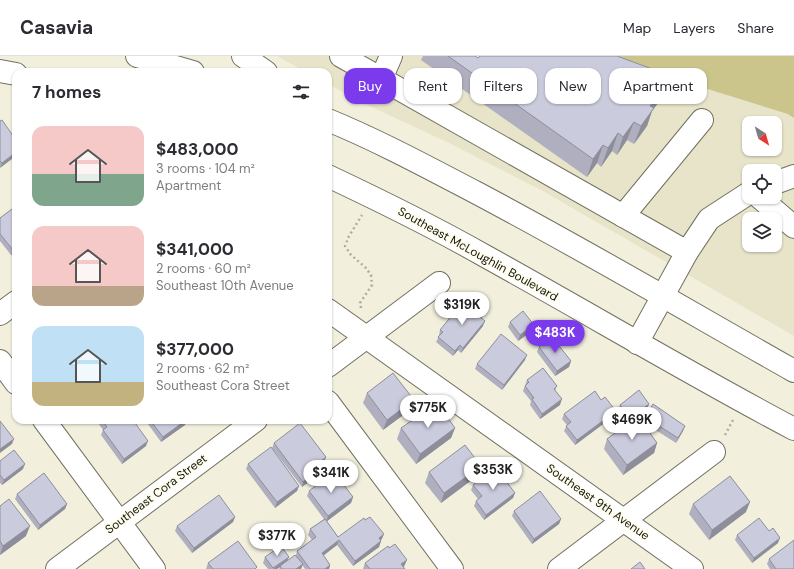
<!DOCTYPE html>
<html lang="en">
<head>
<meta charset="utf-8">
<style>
  :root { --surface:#fff; --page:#f7f7f7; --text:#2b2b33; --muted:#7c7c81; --line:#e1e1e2; --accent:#7c3aed }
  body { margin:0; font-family:"DM Sans",sans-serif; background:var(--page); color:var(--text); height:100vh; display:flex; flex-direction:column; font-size:15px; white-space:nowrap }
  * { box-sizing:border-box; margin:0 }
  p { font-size:13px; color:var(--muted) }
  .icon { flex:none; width:22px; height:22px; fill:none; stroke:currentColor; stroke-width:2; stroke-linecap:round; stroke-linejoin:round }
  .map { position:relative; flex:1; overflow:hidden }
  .sheet { position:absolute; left:12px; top:12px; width:320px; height:356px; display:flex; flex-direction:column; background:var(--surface); border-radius:12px; box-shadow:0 1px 3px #0004 }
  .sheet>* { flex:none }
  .guide { position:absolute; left:344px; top:12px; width:380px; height:36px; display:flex; gap:8px }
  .needle { width:26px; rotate:143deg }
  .controls { position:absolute; left:742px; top:60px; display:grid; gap:8px }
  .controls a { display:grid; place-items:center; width:40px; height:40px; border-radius:8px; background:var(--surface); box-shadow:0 1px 3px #0004; font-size:20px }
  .price { position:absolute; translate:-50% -34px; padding:0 9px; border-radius:14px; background:#fff; color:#222; font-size:13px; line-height:26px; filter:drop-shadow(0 1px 2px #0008) }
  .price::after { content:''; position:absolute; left:50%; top:24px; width:12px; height:9px; margin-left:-6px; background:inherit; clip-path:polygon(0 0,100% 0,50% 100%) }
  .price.current { background:var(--accent); color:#fff }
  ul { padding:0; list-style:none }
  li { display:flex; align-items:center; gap:12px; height:100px; padding:0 20px }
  li span { display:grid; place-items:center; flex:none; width:112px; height:80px; border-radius:12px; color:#555 }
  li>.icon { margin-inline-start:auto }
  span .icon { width:48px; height:48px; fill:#fffc; stroke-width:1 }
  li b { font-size:17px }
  h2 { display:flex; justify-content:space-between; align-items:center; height:48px; padding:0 20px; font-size:17px }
  .pill { padding:0 14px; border-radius:12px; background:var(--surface); box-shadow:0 1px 3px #0004; font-size:14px; line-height:36px }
  .pill.current { background:var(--accent); color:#fff }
  header { display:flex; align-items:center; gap:24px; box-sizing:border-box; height:56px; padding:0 20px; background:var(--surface); border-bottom:1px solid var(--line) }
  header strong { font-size:19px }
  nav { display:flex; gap:22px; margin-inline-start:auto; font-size:14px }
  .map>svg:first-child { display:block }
  .built { fill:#e7e4c9; fill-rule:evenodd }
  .green { fill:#cbc48b }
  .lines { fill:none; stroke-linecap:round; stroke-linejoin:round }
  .minor-casing { stroke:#72705f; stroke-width:24 }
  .highway-casing { stroke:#72705f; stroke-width:24 }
  .path { stroke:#afad9e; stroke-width:2.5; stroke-dasharray:2 3; stroke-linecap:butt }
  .minor { stroke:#fff; stroke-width:22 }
  .highway { stroke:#fff; stroke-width:22 }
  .wall { fill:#afafbf }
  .shaded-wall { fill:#8e8e9b }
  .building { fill:#cbcbde; stroke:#8e8e9b }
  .labels { text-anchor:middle; stroke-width:4; stroke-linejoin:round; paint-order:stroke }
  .street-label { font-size:12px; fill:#17160f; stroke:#fffded }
</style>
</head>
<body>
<header>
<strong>Casavia</strong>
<nav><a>Map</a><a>Layers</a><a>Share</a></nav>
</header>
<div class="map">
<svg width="794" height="513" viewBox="0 0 794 513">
  <rect width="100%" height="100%" fill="#f2f0dd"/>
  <path class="built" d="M277 0H794V280L541 134 447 86 361 46 328 28V16H306ZM749 67H775V93H749ZM749 115H775V141H749ZM749 163H775V189H749Z"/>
  <polygon class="green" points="601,0 794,0 794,62 788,58"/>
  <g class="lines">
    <g class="minor-casing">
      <g id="minor">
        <polyline points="341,0 687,196"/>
        <polyline points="381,23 391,0"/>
        <polyline points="775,127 794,120"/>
        <polyline points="759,141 794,171"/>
        <polyline points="623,160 702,64"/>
        <polyline points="328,254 692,513"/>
        <polyline points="0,258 16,246"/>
        <polyline points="637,287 687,196 709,163 749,137"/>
        <polyline points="0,305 16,327"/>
        <polyline points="328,310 439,227"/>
        <polyline points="328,346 452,513"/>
        <polyline points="44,364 154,513"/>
        <polyline points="57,513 256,364"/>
        <polyline points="559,513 714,396"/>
      </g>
    </g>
    <g class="highway-casing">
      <g id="highway">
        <polyline points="137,0 193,16"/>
        <polyline points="243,0 266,16"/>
        <polyline points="0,15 16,18"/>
        <path d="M328 64C379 85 427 111 475 136 583 193 688 255 794 315"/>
        <path d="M328 120C381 145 434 171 485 200 588 257 690 318 794 373"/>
      </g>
    </g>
    <g class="path">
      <polyline points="361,252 360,247 372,229 371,219 365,211 351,199 345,190 349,180 362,159"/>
      <polyline points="725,379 733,364"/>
    </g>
    <use href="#minor" class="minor"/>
    <use href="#highway" class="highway"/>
  </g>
  <g class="wall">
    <polygon points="423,0 475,0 478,2 671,20 665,38 652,55 647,70 634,88 627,84 617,99 612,95 601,111 597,107 587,121 421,4"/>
    <polygon points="0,65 16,84 0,112"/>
    <polygon points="16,150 16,196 11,199 0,185 0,162"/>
    <polygon points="467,250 485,255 483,260 481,262 483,270 461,297 458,294 453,300 436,286 439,280 439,279 440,274"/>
    <polygon points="510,266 534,269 532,275 518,285 508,271"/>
    <polygon points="539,291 571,305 569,311 555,320 537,296"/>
    <polygon points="525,304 502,334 475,313 477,308"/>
    <polygon points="527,324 557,330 555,335 560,349 540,363 530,349 531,345 523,335"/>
    <polygon points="367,337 410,354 383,374 363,347"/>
    <polygon points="649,348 647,353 628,367 657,387 654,397 623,419 604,393 607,383 628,367 618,354 620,349"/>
    <polygon points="564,358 614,360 575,389 564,375 567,369 562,363"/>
    <polygon points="645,361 685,370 683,375 676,387 643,366"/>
    <polygon points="96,364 133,364 146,390 122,408 101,379 103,374"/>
    <polygon points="145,364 187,364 185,369 161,386"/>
    <polygon points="401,372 455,372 451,382 416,408 397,383"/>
    <polygon points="274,387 324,407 318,411 320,414 318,419 302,431 272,392"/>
    <polygon points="0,405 23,413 2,429 0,427"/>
    <polygon points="248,408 299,430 297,435 275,452 246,413"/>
    <polygon points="429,416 477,420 441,447 425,427"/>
    <polygon points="473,429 515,437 513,442 484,464 474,450 476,445 478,443 471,434"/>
    <polygon points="309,435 353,441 351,447 327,465 338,481 365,464 382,483 380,484 381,485 379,491 353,510 337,489 323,500 330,509 329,513 305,513 302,509 301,513 279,513 280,511 277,513 268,513 263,507 265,501 288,505 296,499 297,495 312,484 308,479 310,473 324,463 307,440"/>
    <polygon points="17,438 67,448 65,453 38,474 15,443"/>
    <polygon points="693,448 746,456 709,484 689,458"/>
    <polygon points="0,450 26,480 0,499"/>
    <polygon points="514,455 561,463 559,468 532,488 512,460"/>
    <polygon points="235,461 233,466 192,497 175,475 177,470"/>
    <polygon points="737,479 778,487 752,507 735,484"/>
    <polygon points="769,503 794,513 770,513 767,508"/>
    <polygon points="208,507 257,511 256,513 206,513"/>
    <polygon points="365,507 404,512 405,513 363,513"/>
  </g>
  <g class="shaded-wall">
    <polygon points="671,20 665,38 652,55 647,70 634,88 641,70 650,50"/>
    <polygon points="634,66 627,84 617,99 623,81"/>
    <polygon points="618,77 612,95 601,111 608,92"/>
    <polygon points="603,89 597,107 587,121 593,103"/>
    <polygon points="16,96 16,100 0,112 2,107"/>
    <polygon points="16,192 16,196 11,199 13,194"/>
    <polygon points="485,255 483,260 478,266 480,261"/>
    <polygon points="485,265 483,270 461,297 463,292"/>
    <polygon points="534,269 532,275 518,285 520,279"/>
    <polygon points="460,289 458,294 453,300 455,295"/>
    <polygon points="527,299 525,304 502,334 504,329"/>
    <polygon points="571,305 569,311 555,320 557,315"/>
    <polygon points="562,343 560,349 540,363 542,358"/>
    <polygon points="414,344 410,354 383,374 387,364"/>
    <polygon points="649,348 647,353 628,367 630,362"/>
    <polygon points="616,355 614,360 575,389 577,384"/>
    <polygon points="186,364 187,364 185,369 161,386 163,381"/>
    <polygon points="685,370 683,375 676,387 678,382"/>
    <polygon points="455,372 451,382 416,408 420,398"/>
    <polygon points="14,383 12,388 0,397 0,393"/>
    <polygon points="148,385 146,390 122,408 124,403"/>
    <polygon points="657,387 654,397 623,419 627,409"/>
    <polygon points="326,401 324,407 314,414 316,409"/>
    <polygon points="25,408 23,413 2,429 4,424"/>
    <polygon points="481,410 477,420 441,447 444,437"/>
    <polygon points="320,414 318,419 302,431 303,426"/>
    <polygon points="299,430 297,435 275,452 277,446"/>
    <polygon points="515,437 513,442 484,464 486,459"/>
    <polygon points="353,441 351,447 326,466 328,460"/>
    <polygon points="750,446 746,456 709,484 712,474"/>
    <polygon points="67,448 65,453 38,474 40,469"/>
    <polygon points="235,461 233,466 192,497 194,492"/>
    <polygon points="561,463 559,468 532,488 534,483"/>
    <polygon points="30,470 26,480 0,499 3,490"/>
    <polygon points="384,478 382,483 377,487 379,482"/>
    <polygon points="780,482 778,487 752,507 754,502"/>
    <polygon points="339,484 337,489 320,502 322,497"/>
    <polygon points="381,485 379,491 353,510 355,505"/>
    <polygon points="289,501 287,506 277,513 273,513"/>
    <polygon points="407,504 403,513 401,508"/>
    <polygon points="303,508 301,513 296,513"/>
    <polygon points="330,509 329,513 325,513"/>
  </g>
  <g class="building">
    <polygon points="448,0 475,0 478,2 480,0 617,0 671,20 650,50 654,52 641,70 634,66 623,81 618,77 608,92 603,89 593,103"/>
    <polygon points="2,64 16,84 16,96 2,107 0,105 0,65"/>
    <polygon points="16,150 16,192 13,194 0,178 0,162"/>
    <polygon points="471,244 485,255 480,261 485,265 463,292 460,289 455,295 438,281 443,276 440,274 462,247 467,250"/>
    <polygon points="523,255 534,269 520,279 510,266"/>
    <polygon points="501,278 527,299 504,329 477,308"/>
    <polygon points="552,281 571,305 557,315 539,291"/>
    <polygon points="543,312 557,330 554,333 562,343 542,358 532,343 534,342 525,330 529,326 527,324"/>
    <polygon points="393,317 414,344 387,364 367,337"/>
    <polygon points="639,334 649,348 630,362 620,349"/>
    <polygon points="595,335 601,344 605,341 616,355 577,384 566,370 571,366 564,358"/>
    <polygon points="653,348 685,370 678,382 645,361"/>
    <polygon points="440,351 455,372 420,398 401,372 424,356"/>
    <polygon points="638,360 657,387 627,409 607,383"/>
    <polygon points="102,364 133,364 148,385 124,403 103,374 107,371"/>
    <polygon points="150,364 186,364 163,381"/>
    <polygon points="0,365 14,383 0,393"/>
    <polygon points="300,367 326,401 316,409 320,414 303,426 274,387"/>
    <polygon points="465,389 481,410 444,437 429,416"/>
    <polygon points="271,391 299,430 277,446 248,408"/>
    <polygon points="14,394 25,408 4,424 0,419 0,405"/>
    <polygon points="496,412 515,437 486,459 476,445 482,440 473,429"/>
    <polygon points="334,416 353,441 328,460 309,435"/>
    <polygon points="44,417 67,448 40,469 17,438"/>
    <polygon points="730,420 750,446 712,474 693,448"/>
    <polygon points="540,435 561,463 534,483 514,455"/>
    <polygon points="219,439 235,461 194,492 177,470"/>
    <polygon points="9,443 30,470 3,490 0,485 0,450"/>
    <polygon points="370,461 384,478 379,482 381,485 355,505 339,484 322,497 330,509 325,513 310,513 297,495 316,481 310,473 325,463 338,481 364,462 365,464"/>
    <polygon points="759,462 769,475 773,472 780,482 754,502 737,479"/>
    <polygon points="794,484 794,513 776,513 769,503"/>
    <polygon points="238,485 257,511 255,513 213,513 208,507"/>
    <polygon points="395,488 407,504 401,508 405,513 370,513 365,507 388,490 389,492"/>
    <polygon points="281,490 289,501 273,512 265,501"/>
    <polygon points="295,499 303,508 296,513 282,513 280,510"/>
    <polygon points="640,506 645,513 631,513"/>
  </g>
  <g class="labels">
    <g class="street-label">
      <text transform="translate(478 198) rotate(29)" y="4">Southeast McLoughlin Boulevard</text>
      <text transform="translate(156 438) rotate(-37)" y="4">Southeast Cora Street</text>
      <text transform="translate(598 446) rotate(35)" y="4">Southeast 9th Avenue</text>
    </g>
  </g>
</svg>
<div class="controls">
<a><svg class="needle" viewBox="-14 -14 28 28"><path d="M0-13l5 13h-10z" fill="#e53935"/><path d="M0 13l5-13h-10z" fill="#7c7c81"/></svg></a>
<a><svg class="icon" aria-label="locate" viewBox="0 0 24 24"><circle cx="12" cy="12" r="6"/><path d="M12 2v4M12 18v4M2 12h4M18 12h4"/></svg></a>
<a><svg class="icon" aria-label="layers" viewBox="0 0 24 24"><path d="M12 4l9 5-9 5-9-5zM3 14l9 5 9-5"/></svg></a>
</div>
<b class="price" style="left:462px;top:270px">$319K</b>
<b class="price current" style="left:555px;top:298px">$483K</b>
<b class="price" style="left:428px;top:373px">$775K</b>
<b class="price" style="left:632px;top:385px">$469K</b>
<b class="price" style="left:493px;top:435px">$353K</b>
<b class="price" style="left:331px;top:438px">$341K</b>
<b class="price" style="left:277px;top:501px">$377K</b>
<div class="guide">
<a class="pill current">Buy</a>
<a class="pill">Rent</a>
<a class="pill">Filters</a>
<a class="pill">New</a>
<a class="pill">Apartment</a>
</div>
<section class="sheet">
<h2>7 homes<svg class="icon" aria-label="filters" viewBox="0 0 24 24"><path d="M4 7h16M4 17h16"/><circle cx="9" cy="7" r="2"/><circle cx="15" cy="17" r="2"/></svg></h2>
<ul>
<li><span style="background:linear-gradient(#f6c9c9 60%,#7fa58c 0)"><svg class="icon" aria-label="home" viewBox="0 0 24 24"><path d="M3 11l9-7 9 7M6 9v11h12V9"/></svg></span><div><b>$483,000</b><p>3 rooms · 104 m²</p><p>Apartment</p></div></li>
<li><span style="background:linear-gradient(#f6c9c9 75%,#b9a48a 0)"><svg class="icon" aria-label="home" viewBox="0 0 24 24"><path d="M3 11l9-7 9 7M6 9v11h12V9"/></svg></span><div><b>$341,000</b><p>2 rooms · 60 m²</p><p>Southeast 10th Avenue</p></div></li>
<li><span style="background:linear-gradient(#bfe0f5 70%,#c2b280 0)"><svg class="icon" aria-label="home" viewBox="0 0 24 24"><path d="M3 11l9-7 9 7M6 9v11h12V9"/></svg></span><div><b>$377,000</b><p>2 rooms · 62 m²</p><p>Southeast Cora Street</p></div></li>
</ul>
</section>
</div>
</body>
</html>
